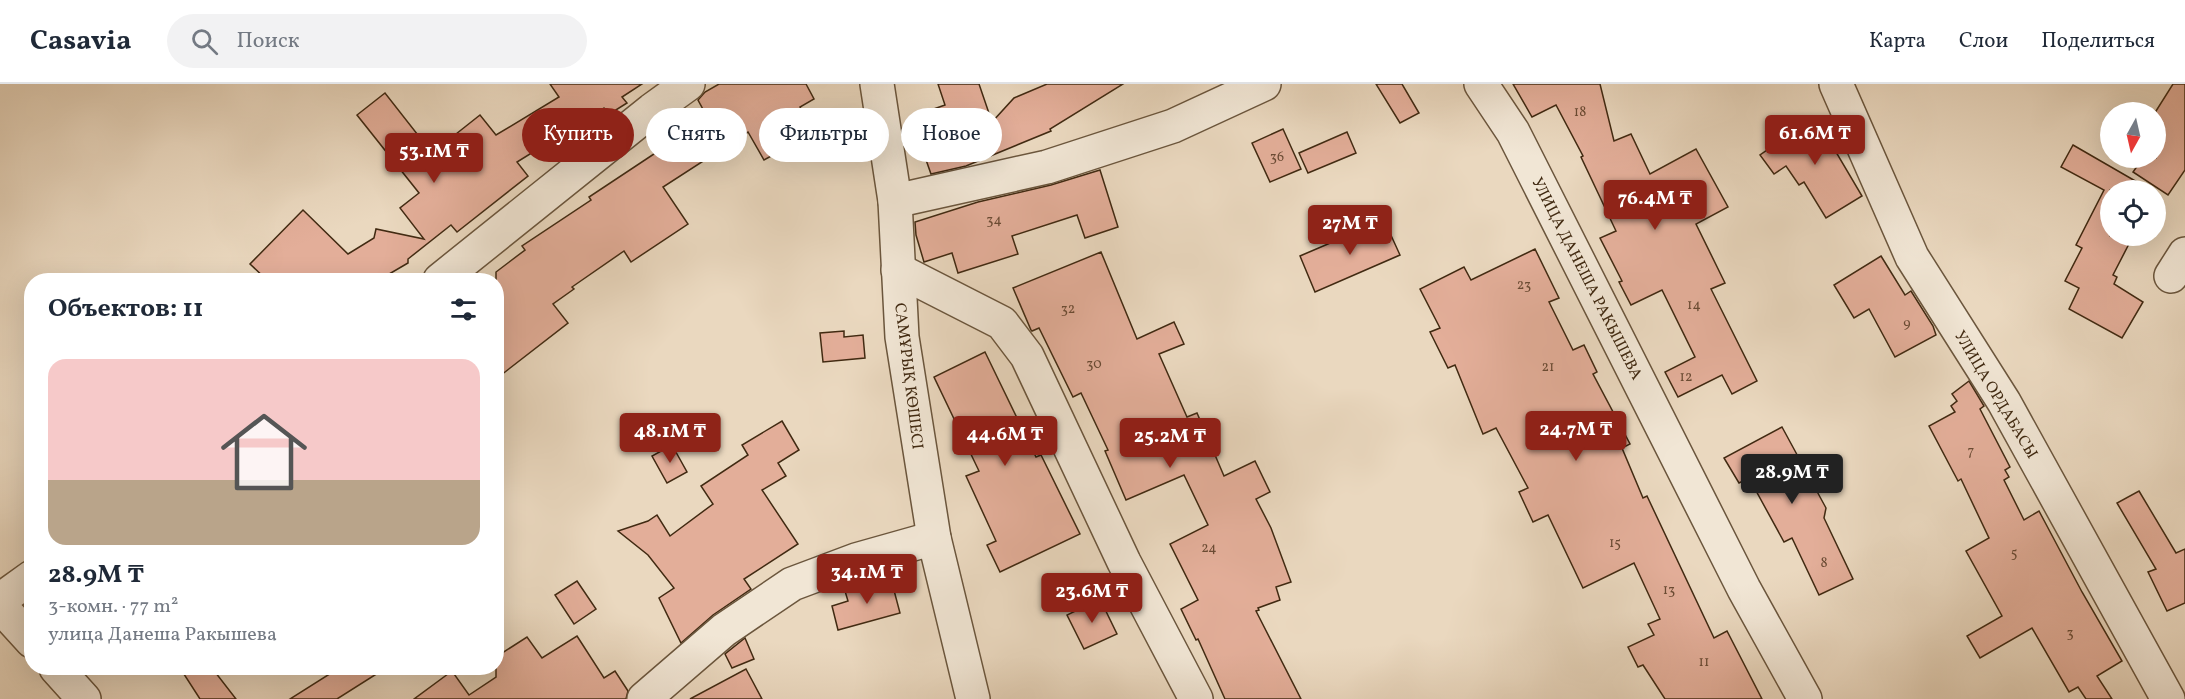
<!DOCTYPE html>
<html lang="ru">
<head>
<meta charset="utf-8">
<style>
  :root { --surface:#fff; --page:#f2f2f3; --text:#1f2937; --muted:#747a83; --line:#e0e1e3; --accent:#8f2418 }
  body { margin:0; font-family:Vollkorn,serif; background:var(--page); color:var(--text); height:100vh; display:flex; flex-direction:column; font-size:22px; white-space:nowrap }
  * { box-sizing:border-box; margin:0 }
  p { font-size:20px; color:var(--muted) }
  .icon { flex:none; width:33px; height:33px; fill:none; stroke:currentColor; stroke-width:2; stroke-linecap:round; stroke-linejoin:round }
  .map { position:relative; flex:1; overflow:hidden }
  .drawer { position:absolute; left:24px; top:189px; width:480px; height:402px; display:flex; flex-direction:column; background:var(--surface); border-radius:24px; box-shadow:0 6px 24px #0002 }
  .drawer>* { flex:none }
  .guide { position:absolute; left:522px; top:24px; width:570px; height:54px; display:flex; gap:12px }
  .needle { width:39px; rotate:188deg }
  .buttons { position:absolute; left:2100px; top:18px; display:grid; gap:12px }
  .buttons a { display:grid; place-items:center; width:66px; height:66px; border-radius:50%; background:var(--surface); box-shadow:0 6px 24px #0002; font-size:30px }
  .price { position:absolute; translate:-50% -51px; padding:0 14px; border-radius:6px; background:var(--accent); color:#fff; font-size:20px; line-height:39px; filter:drop-shadow(0 2px 3px #0008) }
  .price::after { content:''; position:absolute; left:50%; top:36px; width:18px; height:14px; margin-left:-9px; background:inherit; clip-path:polygon(0 0,100% 0,50% 100%) }
  .price.on { background:#222; color:#fff }
  ul { padding:0; list-style:none }
  li { display:grid; align-content:center; gap:12px; height:318px; padding:0 24px }
  li span { display:grid; place-items:center; height:186px; border-radius:18px; color:#555 }
  li>.icon { margin-inline-start:auto }
  span .icon { width:108px; height:108px; fill:#fffc; stroke-width:1 }
  li b { font-size:26px }
  h2 { display:flex; justify-content:space-between; align-items:center; height:72px; padding:0 24px; font-size:26px }
  .tag { padding:0 21px; border-radius:27px; background:var(--surface); box-shadow:0 6px 24px #0002; font-size:21px; line-height:54px }
  .tag.on { background:var(--accent); color:#fff }
  header { display:flex; align-items:center; gap:36px; box-sizing:border-box; height:84px; padding:0 30px; background:var(--surface); border-bottom:2px solid var(--line) }
  header strong { font-size:28px }
  nav { display:flex; gap:33px; margin-inline-start:auto; font-size:21px }
  .search { width:420px; height:54px; background:var(--page); display:flex; align-items:center; gap:15px; box-sizing:border-box; padding:0 21px; border-radius:33px; color:var(--muted); font-size:22px }
  .map>svg:first-child { display:block }
  .building { fill:#e3ae99; stroke:#412a12; stroke-width:1.5 }
  .lines { fill:none; stroke-linecap:round; stroke-linejoin:round }
  .minor-casing { stroke:#6b563d; stroke-width:36 }
  .minor { stroke:#f1e6d5; stroke-width:33 }
  .labels { text-anchor:middle; stroke-width:6; stroke-linejoin:round; paint-order:stroke }
  .number-label { font-size:14px; fill:#6a4b34 }
  .street-label { font-size:16px; fill:#412a12; stroke:#f1e6d5 }
</style>
</head>
<body>
<header>
<strong>Casavia</strong>
<div class="search"><svg class="icon" aria-label="search" viewBox="0 0 24 24"><circle cx="10" cy="10" r="6"/><path d="M15 15l6 6"/></svg>Поиск</div>
<nav><a>Карта</a><a>Слои</a><a>Поделиться</a></nav>
</header>
<div class="map">
<svg width="2185" height="615" viewBox="0 0 2185 615">
  <rect width="100%" height="100%" fill="#ead8bf"/>
  <filter id="stains"><feTurbulence type="fractalNoise" baseFrequency=".00333" numOctaves="4"/><feColorMatrix values="0 0 0 0 .2 0 0 0 0 .09 0 0 0 0 .02 0 0 0 .5 -.17"/></filter>
  <radialGradient id="worn" r=".72"><stop offset=".6" stop-color="#630" stop-opacity="0"/><stop offset="1" stop-color="#630" stop-opacity=".3"/></radialGradient>
  <g class="building">
    <polygon points="550,0 642,0 622,13 627,19 608,31 604,24 517,78 528,92 457,148 451,141 408,175 408,179 379,196 267,196 250,180 303,126 348,170 374,154 376,145 424,155 400,124 419,109 357,31 385,9 432,69 480,31 496,51 559,13"/>
    <polygon points="719,0 806,0 814,15 800,23 811,43 782,58 786,64 764,76 748,48 663,103 688,140 631,178 624,167 572,203 574,205 553,220 568,239 496,295 496,188 525,166 522,162 591,116 589,113 660,66 656,61 705,29 698,16 705,8"/>
    <polygon points="938,0 979,0 992,38 1014,14 1047,0 1123,0 1050,45 1051,47 966,82 931,90 911,33 945,21"/>
    <polygon points="1376,0 1402,0 1419,29 1400,39"/>
    <polygon points="1513,0 1600,0 1614,57 1631,50 1650,90 1696,65 1728,123 1696,140 1725,199 1711,205 1757,297 1732,310 1722,291 1678,313 1665,288 1695,273 1662,206 1631,221 1619,198 1622,197 1600,154 1616,147 1581,73 1583,72 1556,21 1532,33"/>
    <polygon points="2173,0 2185,0 2185,86 2168,111 2133,88 2143,74 2156,74 2156,27"/>
    <polygon points="1816,32 1836,61 1833,63 1862,112 1826,134 1804,98 1799,101 1786,82 1774,90 1760,71"/>
    <polygon points="1283,45 1301,85 1270,98 1252,59"/>
    <polygon points="1347,48 1356,69 1308,89 1299,69"/>
    <polygon points="2073,61 2151,106 2110,106 2110,152 2133,152 2113,191 2117,193 2114,200 2143,218 2122,254 2069,225 2079,204 2065,197 2082,164 2076,161 2104,106 2061,83"/>
    <polygon points="1100,86 1118,143 1085,154 1077,131 1012,152 1018,170 958,189 952,169 924,178 916,151 915,138 978,118 1051,101"/>
    <polygon points="1384,136 1400,171 1315,208 1300,172"/>
    <polygon points="1535,165 1559,214 1549,218 1573,266 1584,261 1597,288 1593,290 1630,360 1622,364 1643,414 1647,412 1714,554 1727,547 1762,615 1665,615 1643,581 1638,583 1628,563 1654,551 1648,540 1660,535 1634,479 1583,504 1548,431 1533,438 1519,408 1528,404 1496,344 1483,350 1455,281 1448,284 1430,248 1440,244 1420,205 1464,183 1471,196"/>
    <polygon points="1101,168 1137,255 1174,238 1184,260 1159,270 1187,333 1197,329 1224,392 1255,377 1270,408 1256,415 1271,444 1291,498 1276,503 1280,516 1258,524 1259,526 1256,527 1301,615 1225,615 1198,555 1196,556 1181,525 1198,516 1170,460 1208,441 1184,391 1126,416 1105,367 1108,366 1081,309 1073,313 1039,244 1032,247 1031,246 1013,204"/>
    <polygon points="1881,172 1905,211 1911,207 1933,242 1936,251 1895,273 1869,225 1854,234 1834,201"/>
    <polygon points="844,247 844,253 863,251 865,274 823,278 820,249"/>
    <polygon points="985,268 1036,373 1041,371 1080,450 1000,488 987,461 996,457 966,392 979,387 934,293"/>
    <polygon points="1969,297 1984,322 1980,325 2010,383 2005,386 2009,393 2004,396 2024,436 2039,427 2082,508 2122,577 2097,592 2112,615 2086,615 2078,603 2069,608 2032,544 1980,574 1967,552 2002,532 1966,467 1989,454 1961,395 1958,397 1929,342 1955,328 1951,322 1957,317 1952,310"/>
    <polygon points="782,337 799,366 778,379 786,392 762,406 798,460 744,495 751,505 713,531 681,559 659,514 674,504 648,471 618,447 648,437 657,431 670,452 713,420 701,402 748,371 742,361"/>
    <polygon points="1782,343 1826,424 1824,434 1853,495 1819,511 1792,454 1784,458 1749,394 1739,399 1724,374"/>
    <polygon points="672,361 687,388 667,399 652,372"/>
    <polygon points="2139,407 2176,469 2185,465 2185,519 2167,527 2148,488 2156,485 2117,419"/>
    <polygon points="891,495 900,529 838,546 832,522 848,517 845,507"/>
    <polygon points="577,497 596,525 574,540 555,511"/>
    <polygon points="1100,515 1117,550 1084,565 1067,531"/>
    <polygon points="577,552 604,594 615,587 628,607 626,615 414,615 452,587 469,611 496,593 496,573 527,553 542,574"/>
    <polygon points="745,554 754,575 732,584 725,570"/>
    <polygon points="180,584 212,584 236,615 200,615"/>
    <polygon points="339,584 386,584 337,615 290,615"/>
    <polygon points="746,585 762,615 690,615"/>
  </g>
  <g class="lines">
    <g class="minor-casing">
      <g id="minor">
        <polyline points="877,0 895,117 902,253 934,454 973,615"/>
        <polyline points="1481,0 1513,48 1744,505 1805,615"/>
        <polyline points="1836,0 1912,173 2004,318 2168,615"/>
        <polyline points="895,117 1047,83 1173,42 1264,0"/>
        <polyline points="898,186 1002,239 1027,272 1124,478 1196,615"/>
        <polyline points="2171,192 2185,170"/>
        <polyline points="440,196 652,26 688,0"/>
        <polyline points="0,516 32,493"/>
        <polyline points="0,522 32,557"/>
        <polyline points="56,584 84,615"/>
        <polyline points="644,615 724,546 792,500 856,476 934,454"/>
      </g>
    </g>
    <use href="#minor" class="minor"/>
  </g>
  <g class="labels">
    <g class="number-label">
      <text x="1580" y="32">18</text>
      <text x="1277" y="77">36</text>
      <text x="994" y="140">34</text>
      <text x="1524" y="205">23</text>
      <text x="1694" y="225">14</text>
      <text x="1068" y="229">32</text>
      <text x="1907" y="243">9</text>
      <text x="1094" y="284">30</text>
      <text x="1548" y="287">21</text>
      <text x="1686" y="297">12</text>
      <text x="1971" y="371">7</text>
      <text x="1615" y="463">15</text>
      <text x="1209" y="468">24</text>
      <text x="2014" y="473">5</text>
      <text x="1824" y="483">8</text>
      <text x="1669" y="510">13</text>
      <text x="2070" y="553">3</text>
      <text x="1704" y="582">11</text>
    </g>
    <g class="street-label">
      <text transform="translate(1588 194) rotate(63)" y="6">УЛИЦА ДАНЕША РАКЫШЕВА</text>
      <text transform="translate(910 292) rotate(83)" y="6">САМҰРЫҚ КӨШЕСІ</text>
      <text transform="translate(1997 310) rotate(59)" y="6">УЛИЦА ОРДАБАСЫ</text>
    </g>
  </g>
  <rect width="100%" height="100%" filter="url(#stains)"/>
  <rect width="100%" height="100%" fill="url(#worn)"/>
</svg>
<div class="buttons">
<a><svg class="needle" viewBox="-14 -14 28 28"><path d="M0-13l5 13h-10z" fill="#e53935"/><path d="M0 13l5-13h-10z" fill="#747a83"/></svg></a>
<a><svg class="icon" aria-label="locate" viewBox="0 0 24 24"><circle cx="12" cy="12" r="6"/><path d="M12 2v4M12 18v4M2 12h4M18 12h4"/></svg></a>
</div>
<b class="price" style="left:1815px;top:82px">61.6M ₸</b>
<b class="price" style="left:434px;top:100px">53.1M ₸</b>
<b class="price" style="left:1655px;top:147px">76.4M ₸</b>
<b class="price" style="left:1350px;top:172px">27M ₸</b>
<b class="price" style="left:1576px;top:378px">24.7M ₸</b>
<b class="price" style="left:670px;top:380px">48.1M ₸</b>
<b class="price" style="left:1005px;top:383px">44.6M ₸</b>
<b class="price" style="left:1170px;top:385px">25.2M ₸</b>
<b class="price on" style="left:1792px;top:421px">28.9M ₸</b>
<b class="price" style="left:867px;top:521px">34.1M ₸</b>
<b class="price" style="left:1092px;top:540px">23.6M ₸</b>
<div class="guide">
<a class="tag on">Купить</a>
<a class="tag">Снять</a>
<a class="tag">Фильтры</a>
<a class="tag">Новое</a>
</div>
<section class="drawer">
<h2>Объектов: 11<svg class="icon" aria-label="filters" viewBox="0 0 24 24"><path d="M4 7h16M4 17h16"/><circle cx="9" cy="7" r="2"/><circle cx="15" cy="17" r="2"/></svg></h2>
<ul>
<li><span style="background:linear-gradient(#f6c9c9 65%,#b9a48a 0)"><svg class="icon" aria-label="home" viewBox="0 0 24 24"><path d="M3 11l9-7 9 7M6 9v11h12V9"/></svg></span><div><b>28.9M ₸</b><p>3-комн. · 77 m²</p><p>улица Данеша Ракышева</p></div></li>
</ul>
</section>
</div>
</body>
</html>
